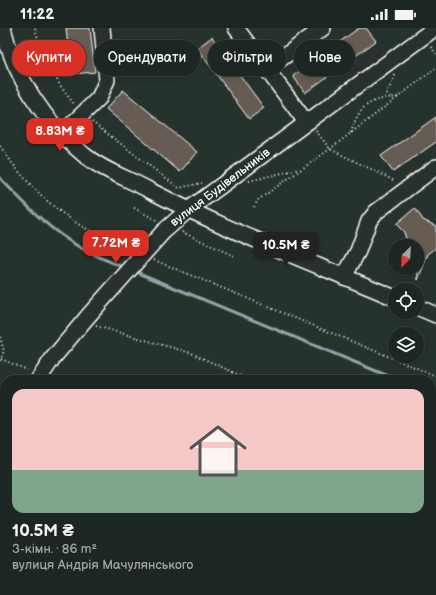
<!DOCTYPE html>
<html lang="uk">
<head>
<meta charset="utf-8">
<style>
  :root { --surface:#1c2622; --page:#252e2a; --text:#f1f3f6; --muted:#a0a5a5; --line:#3a4340; --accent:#d93025 }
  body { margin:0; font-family:"Balsamiq Sans",sans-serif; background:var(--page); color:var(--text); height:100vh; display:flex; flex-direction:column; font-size:15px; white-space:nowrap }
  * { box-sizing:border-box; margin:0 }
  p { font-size:13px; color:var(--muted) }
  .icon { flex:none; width:22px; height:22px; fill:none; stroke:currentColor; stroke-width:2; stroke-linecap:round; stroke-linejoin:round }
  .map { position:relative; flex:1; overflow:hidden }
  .drawer { position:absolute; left:0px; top:347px; width:436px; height:220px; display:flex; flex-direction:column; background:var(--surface); border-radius:16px 16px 0 0; box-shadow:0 2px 6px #0003,0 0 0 1px var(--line) }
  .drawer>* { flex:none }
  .hud { position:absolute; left:12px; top:12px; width:412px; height:36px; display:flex; gap:8px }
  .needle { width:26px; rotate:204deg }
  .buttons { position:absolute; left:388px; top:211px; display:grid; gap:8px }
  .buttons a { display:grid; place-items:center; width:36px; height:36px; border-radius:50%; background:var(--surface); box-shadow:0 2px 6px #0003,0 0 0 1px var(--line); font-size:20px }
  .price { position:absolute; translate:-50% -34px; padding:0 9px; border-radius:8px; background:var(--accent); color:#fff; font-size:13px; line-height:26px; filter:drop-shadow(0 1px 2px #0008) }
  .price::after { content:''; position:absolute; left:50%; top:24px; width:12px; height:9px; margin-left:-6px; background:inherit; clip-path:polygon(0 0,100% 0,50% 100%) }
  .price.on { background:#222; color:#fff }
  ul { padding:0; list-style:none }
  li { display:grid; align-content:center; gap:8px; height:212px; padding:0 12px }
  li+li { border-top:1px solid var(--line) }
  li span { display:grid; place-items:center; height:124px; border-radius:12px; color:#555 }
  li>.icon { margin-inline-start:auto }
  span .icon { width:72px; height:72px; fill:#fffc; stroke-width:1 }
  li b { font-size:17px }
  .chip { padding:0 14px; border-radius:18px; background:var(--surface); box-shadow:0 2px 6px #0003,0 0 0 1px var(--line); font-size:14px; line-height:36px }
  .chip.on { background:var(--accent); color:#fff }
  .status { display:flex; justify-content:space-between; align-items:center; height:28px; padding:0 20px; background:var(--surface); direction:ltr }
  .status svg { height:11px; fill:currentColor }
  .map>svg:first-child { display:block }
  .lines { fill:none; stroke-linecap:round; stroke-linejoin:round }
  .stream { stroke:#95a4ab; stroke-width:3 }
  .building { fill:#665b53; stroke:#fff }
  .minor-casing { stroke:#fff; stroke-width:18 }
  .path { stroke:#fff; stroke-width:2; stroke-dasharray:1 3; stroke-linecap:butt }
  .minor { stroke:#26332d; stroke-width:15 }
  .minor-bridge-casing { stroke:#fff; stroke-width:18; stroke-linecap:butt }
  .minor-bridge { stroke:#26332d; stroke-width:15 }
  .labels { text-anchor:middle; stroke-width:3.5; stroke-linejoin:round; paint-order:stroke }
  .street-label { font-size:12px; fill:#fff; stroke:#26332d }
</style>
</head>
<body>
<div class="status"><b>11:22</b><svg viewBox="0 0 49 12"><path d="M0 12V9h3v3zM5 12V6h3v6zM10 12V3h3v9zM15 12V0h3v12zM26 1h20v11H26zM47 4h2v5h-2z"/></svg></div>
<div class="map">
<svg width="436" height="567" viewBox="0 0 436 567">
  <rect width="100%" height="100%" fill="#26332d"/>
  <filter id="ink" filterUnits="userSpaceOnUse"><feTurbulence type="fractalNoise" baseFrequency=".025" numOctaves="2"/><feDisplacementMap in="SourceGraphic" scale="8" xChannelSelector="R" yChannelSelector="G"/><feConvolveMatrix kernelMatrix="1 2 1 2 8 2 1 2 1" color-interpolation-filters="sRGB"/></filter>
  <g filter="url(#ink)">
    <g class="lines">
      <g class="stream">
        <path d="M0 150C24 175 50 203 81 220 95 228 110 234 126 240"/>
        <polyline points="134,243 398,352"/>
        <polyline points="431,366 436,368"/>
      </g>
    </g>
    <g class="building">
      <polygon points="66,0 90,0 95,44 71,46"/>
      <polygon points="359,0 366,0 376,13 305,65 293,48"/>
      <polygon points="212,9 264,80 249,91 197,20"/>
      <polygon points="123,62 197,124 180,144 106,81"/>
      <polygon points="436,89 436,114 393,144 381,128"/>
      <polygon points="415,180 423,192 436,198 436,220 428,226 418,252 417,218 408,218 404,204 396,196"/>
    </g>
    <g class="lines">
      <g class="minor-casing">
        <g id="minor">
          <path d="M3 0C14 48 45 95 83 126 102 142 127 150 149 162 228 203 313 235 395 270"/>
          <polyline points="236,0 306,94"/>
          <polyline points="267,41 323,0"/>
          <polyline points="62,106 99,70 107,52 102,0"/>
          <polyline points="163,204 188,182 435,0"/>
          <polyline points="344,249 358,223 369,193 376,184 436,139"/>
          <polyline points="417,279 436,287"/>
          <polyline points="38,352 53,330 89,287"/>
          <polyline points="0,406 5,399"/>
          <polyline points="0,474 5,476"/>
          <polyline points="208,562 214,567"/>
        </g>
      </g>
      <g class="path">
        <path d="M35 0C42 28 56 54 74 76"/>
        <polyline points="431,19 436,26"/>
        <polyline points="385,70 396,45"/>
        <polyline points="92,94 179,160 202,155"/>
        <polyline points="316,103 330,121 395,153"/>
        <path d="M351 105C359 77 369 71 398 69"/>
        <path d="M0 118C35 170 72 198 130 222"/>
        <polyline points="249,153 299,141"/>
        <polyline points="254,179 258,172 330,121 436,40"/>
        <polyline points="134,180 158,193"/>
        <polyline points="182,204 234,228"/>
        <polyline points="154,232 436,348"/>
        <polyline points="96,298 191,325 250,352"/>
        <polyline points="0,309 4,323 0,333"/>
        <polyline points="1,331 30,343"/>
        <polyline points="0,386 5,379"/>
        <polyline points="0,426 5,419"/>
        <polyline points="431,433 436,435"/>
      </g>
      <use href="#minor" class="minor"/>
      <g class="minor-bridge-casing">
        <polyline id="minor-bridge" points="89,287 163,204"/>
      </g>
      <use href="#minor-bridge" class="minor-bridge"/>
    </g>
  </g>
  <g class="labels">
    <g class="street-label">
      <text transform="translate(220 159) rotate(-37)" y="4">вулиця Будівельників</text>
    </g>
  </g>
</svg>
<div class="buttons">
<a><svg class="needle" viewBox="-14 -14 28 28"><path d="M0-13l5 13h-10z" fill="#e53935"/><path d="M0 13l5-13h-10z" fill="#a0a5a5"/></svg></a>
<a><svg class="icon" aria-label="locate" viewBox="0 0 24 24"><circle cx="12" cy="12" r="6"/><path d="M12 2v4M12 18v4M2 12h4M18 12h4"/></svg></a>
<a><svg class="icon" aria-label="layers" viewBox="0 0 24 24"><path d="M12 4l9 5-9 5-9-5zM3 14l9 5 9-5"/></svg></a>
</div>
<b class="price" style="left:60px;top:124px">8.83M ₴</b>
<b class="price" style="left:116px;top:236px">7.72M ₴</b>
<b class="price on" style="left:286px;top:238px">10.5M ₴</b>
<div class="hud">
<a class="chip on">Купити</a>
<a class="chip">Орендувати</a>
<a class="chip">Фільтри</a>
<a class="chip">Нове</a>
</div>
<section class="drawer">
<ul>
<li><span style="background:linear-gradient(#f6c9c9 65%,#7fa58c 0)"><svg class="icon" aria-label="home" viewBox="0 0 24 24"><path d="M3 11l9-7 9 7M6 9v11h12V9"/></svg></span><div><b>10.5M ₴</b><p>3-кімн. · 86 m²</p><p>вулиця Андрія Мачулянського</p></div></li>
</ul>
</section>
</div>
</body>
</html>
